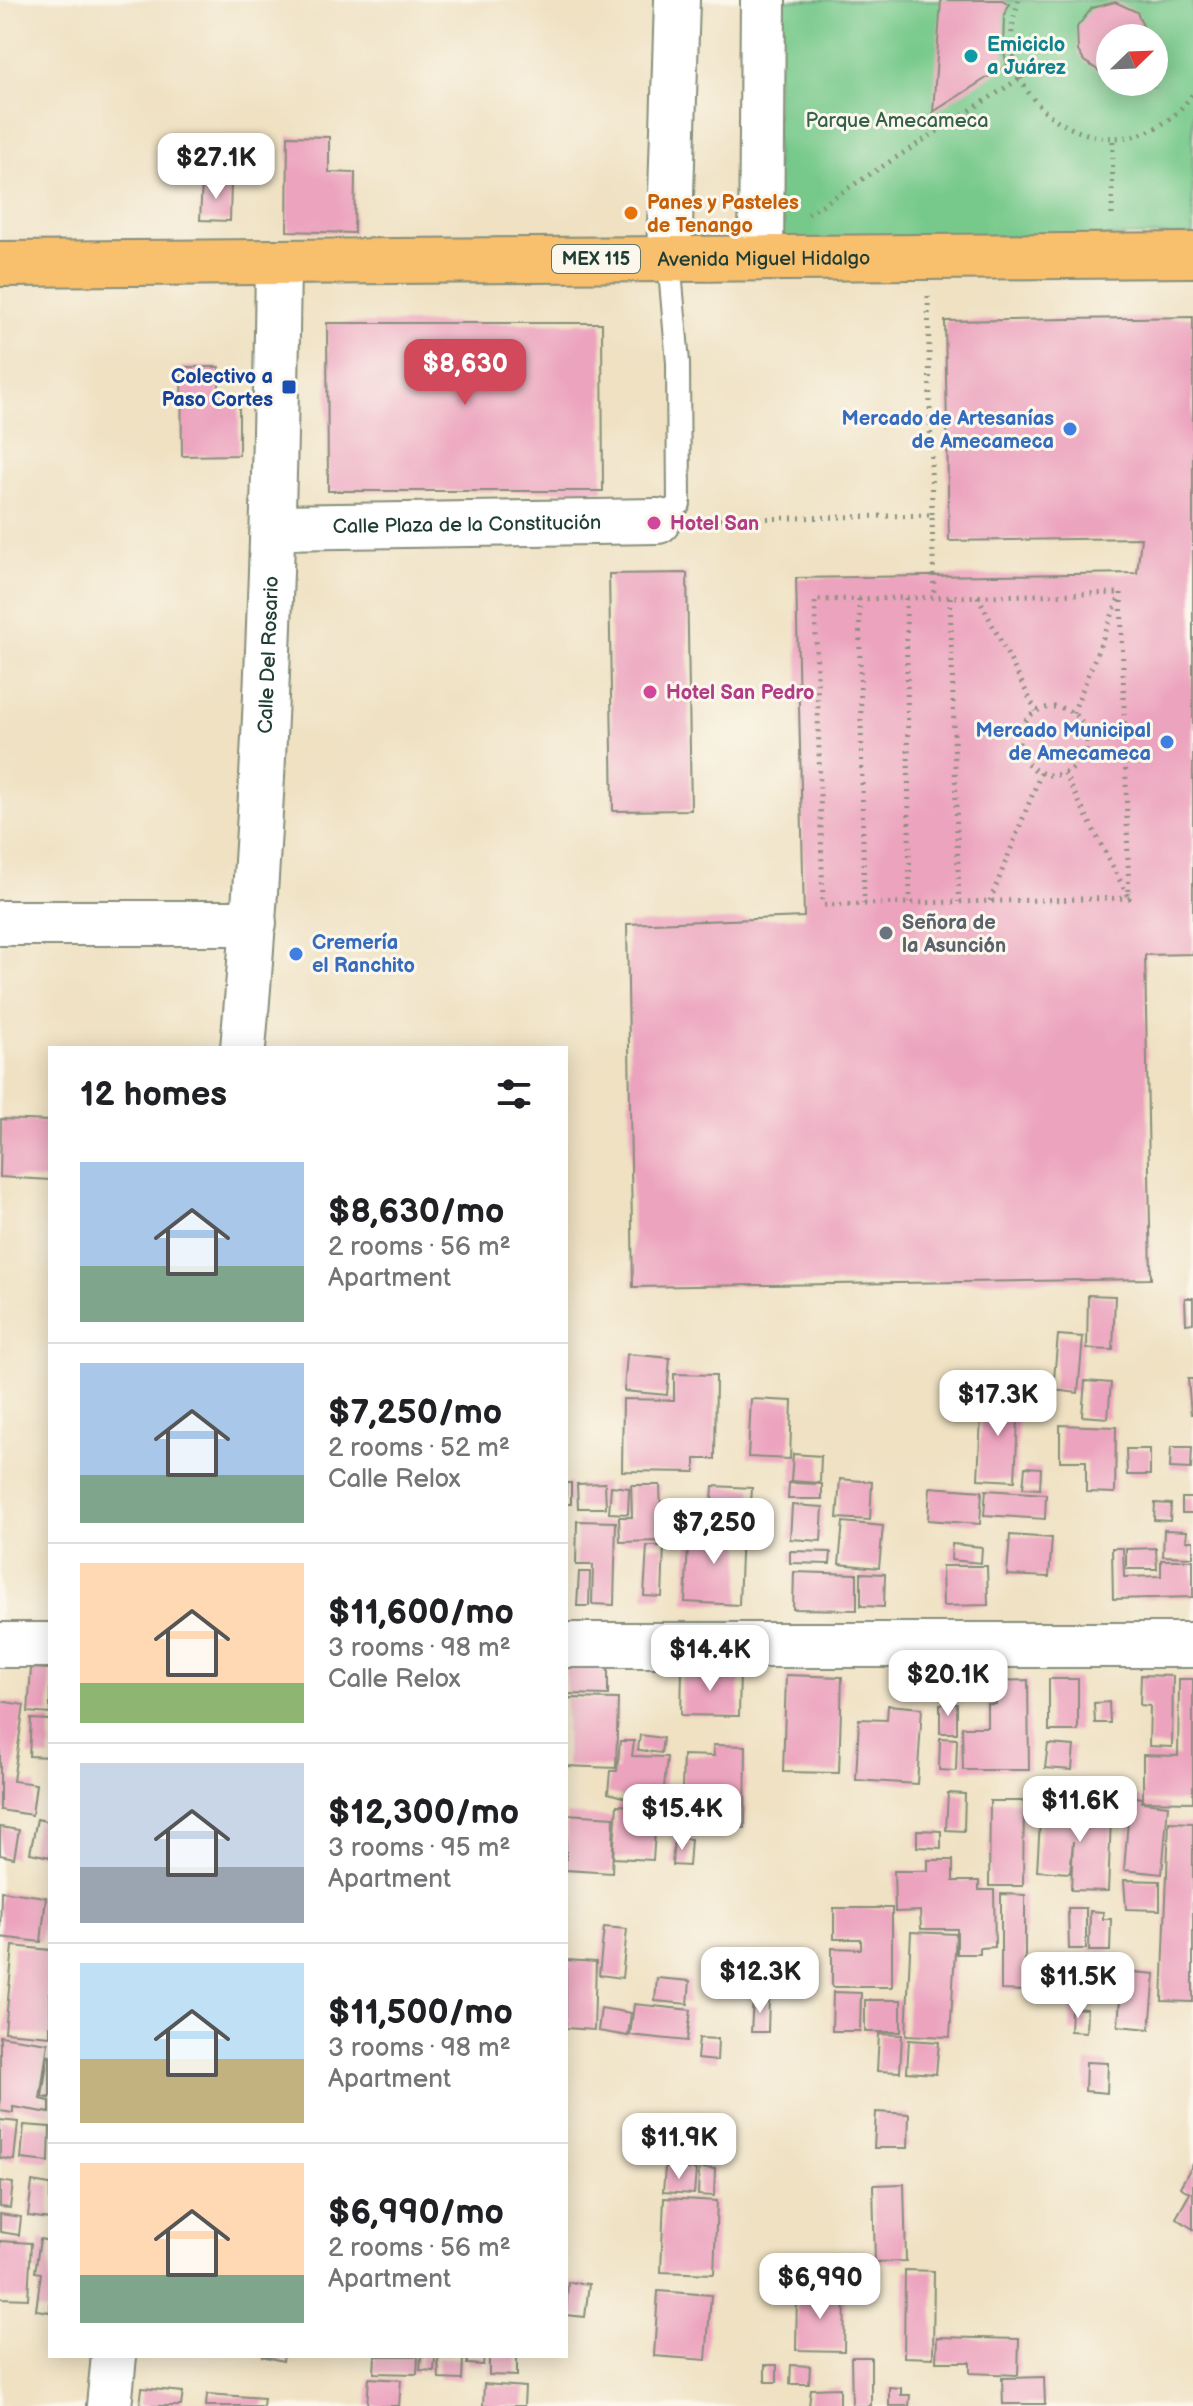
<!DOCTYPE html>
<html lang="en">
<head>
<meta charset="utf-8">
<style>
  :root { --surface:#fff; --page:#f2f2f2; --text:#202124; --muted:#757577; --line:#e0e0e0; --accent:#d1495b }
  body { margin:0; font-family:"Balsamiq Sans",sans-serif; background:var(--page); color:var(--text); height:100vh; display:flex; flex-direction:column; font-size:30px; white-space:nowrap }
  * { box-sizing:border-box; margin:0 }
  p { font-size:26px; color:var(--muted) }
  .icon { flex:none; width:44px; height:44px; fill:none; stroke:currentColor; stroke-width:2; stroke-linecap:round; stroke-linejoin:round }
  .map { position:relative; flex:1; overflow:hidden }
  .sheet { position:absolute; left:48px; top:1046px; width:520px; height:1312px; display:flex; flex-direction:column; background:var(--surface); border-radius:0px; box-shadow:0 4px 20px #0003 }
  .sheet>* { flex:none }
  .needle { width:52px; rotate:67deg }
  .controls { position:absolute; left:1096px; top:24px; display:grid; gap:16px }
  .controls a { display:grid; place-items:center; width:72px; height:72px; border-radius:50%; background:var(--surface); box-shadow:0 4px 20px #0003; font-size:40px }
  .price { position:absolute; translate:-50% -68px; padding:0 18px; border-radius:16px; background:#fff; color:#222; font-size:26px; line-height:52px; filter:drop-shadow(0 2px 4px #0008) }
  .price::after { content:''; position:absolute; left:50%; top:48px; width:24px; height:18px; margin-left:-12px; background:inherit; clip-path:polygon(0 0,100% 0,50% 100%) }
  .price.selected { background:var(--accent); color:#fff }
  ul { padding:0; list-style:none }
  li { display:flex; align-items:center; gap:24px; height:200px; padding:0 32px }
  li+li { border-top:2px solid var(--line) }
  li span { display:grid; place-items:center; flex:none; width:224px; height:160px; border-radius:0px; color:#555 }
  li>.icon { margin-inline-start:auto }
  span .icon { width:96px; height:96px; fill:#fffc; stroke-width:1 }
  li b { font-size:34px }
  h2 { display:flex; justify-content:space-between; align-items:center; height:96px; padding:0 32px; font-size:34px }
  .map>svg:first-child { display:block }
  .green { fill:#77c98b; stroke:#4b8360; stroke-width:2; fill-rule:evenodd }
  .building { fill:#eca3be }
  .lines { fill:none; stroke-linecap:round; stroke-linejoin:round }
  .service-casing { stroke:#878f7b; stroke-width:26 }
  .minor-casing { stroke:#878f7b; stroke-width:48 }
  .primary-casing { stroke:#878f7b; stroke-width:48 }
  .path { stroke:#878f7b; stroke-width:5; stroke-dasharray:2 6; stroke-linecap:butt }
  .service { stroke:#fff; stroke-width:22 }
  .minor { stroke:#fff; stroke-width:44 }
  .primary { stroke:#f8bf6c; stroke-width:44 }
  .culture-dot { fill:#0f9aa8; stroke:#fbf7ec; stroke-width:3 }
  .food-dot { fill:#e8710a; stroke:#fbf7ec; stroke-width:3 }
  .transit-dot { fill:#1a4fb4; stroke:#fbf7ec; stroke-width:3 }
  .shop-dot { fill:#3f7fe0; stroke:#fbf7ec; stroke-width:3 }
  .hotel-dot { fill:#d1479c; stroke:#fbf7ec; stroke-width:3 }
  .worship-dot { fill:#6b7280; stroke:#fbf7ec; stroke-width:3 }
  .labels { text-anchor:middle; stroke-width:6; stroke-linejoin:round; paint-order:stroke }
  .shield { fill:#fbf7ec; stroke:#61756b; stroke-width:2 }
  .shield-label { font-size:18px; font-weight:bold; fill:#1f3d34 }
  .culture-label { font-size:20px; font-weight:bold; fill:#0d838f; stroke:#fbf7ec; text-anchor:start }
  .park-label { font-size:20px; fill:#35604a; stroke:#fbf7ec }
  .food-label { font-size:20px; font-weight:bold; fill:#c56008; stroke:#fbf7ec; text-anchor:start }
  .street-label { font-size:20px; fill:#1f3d34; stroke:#fbf7ec }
  .transit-label { font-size:20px; font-weight:bold; fill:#164399; stroke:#fbf7ec; text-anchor:end }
  .shop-label { font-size:20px; font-weight:bold; fill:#366cbe; stroke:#fbf7ec; text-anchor:end }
  .hotel-label { font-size:20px; font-weight:bold; fill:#b23c85; stroke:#fbf7ec; text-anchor:start }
  .worship-label { font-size:20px; font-weight:bold; fill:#5b616d; stroke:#fbf7ec; text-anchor:start }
</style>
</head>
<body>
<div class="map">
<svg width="1193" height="2406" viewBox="0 0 1193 2406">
  <rect width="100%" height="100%" fill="#fbf7ec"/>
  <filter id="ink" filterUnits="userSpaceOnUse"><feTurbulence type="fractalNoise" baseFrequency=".0125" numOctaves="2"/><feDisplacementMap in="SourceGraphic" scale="16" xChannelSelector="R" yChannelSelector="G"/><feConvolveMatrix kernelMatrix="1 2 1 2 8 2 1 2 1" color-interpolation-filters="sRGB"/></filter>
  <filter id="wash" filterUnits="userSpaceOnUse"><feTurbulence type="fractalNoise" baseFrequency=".006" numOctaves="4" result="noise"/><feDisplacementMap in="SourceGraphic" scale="32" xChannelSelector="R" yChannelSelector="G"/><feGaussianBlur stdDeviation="1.8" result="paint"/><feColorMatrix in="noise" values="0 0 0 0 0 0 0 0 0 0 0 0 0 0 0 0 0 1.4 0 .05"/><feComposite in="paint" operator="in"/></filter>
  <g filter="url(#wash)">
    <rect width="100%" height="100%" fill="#efe1c2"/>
    <path class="green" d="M777 0H1193V235L775 242ZM1110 38H1154V82H1110Z"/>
    <g id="blocks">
      <g class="building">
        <polygon points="941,0 1002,0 1009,4 1004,17 1003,48 1007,65 933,112"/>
        <polygon points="1115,2 1137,12 1148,38 1110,38 1110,74 1104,74 1084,61 1078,51 1077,27 1092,8"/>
        <polygon points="288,136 329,137 329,172 355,173 354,233 287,231"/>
        <polygon points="202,181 231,182 230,221 200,220"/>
        <polygon points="1193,317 1193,954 1145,955 1151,1279 633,1287 627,924 804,917 796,578 1137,573 1141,538 949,541 945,321"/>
        <polygon points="327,323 602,323 603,491 328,491"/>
        <polygon points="181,367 219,367 219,401 239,400 239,455 182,456"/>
        <polygon points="687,573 691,810 613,811 609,574"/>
        <polygon points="1,1119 50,1121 50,1180 0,1177"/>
        <polygon points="1088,1295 1115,1296 1113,1350 1087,1349"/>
        <polygon points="1185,1298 1193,1298 1193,1323 1186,1324"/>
        <polygon points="1058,1335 1083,1337 1078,1393 1053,1390"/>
        <polygon points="627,1354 670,1358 667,1395 624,1391"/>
        <polygon points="674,1374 716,1375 715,1459 695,1459 695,1472 622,1471 623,1399 674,1400"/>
        <polygon points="1188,1379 1193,1379 1193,1414 1191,1414"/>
        <polygon points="1085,1381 1111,1383 1108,1418 1082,1416"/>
        <polygon points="982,1396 1019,1398 1015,1481 978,1479"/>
        <polygon points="751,1399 792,1401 790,1459 748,1457"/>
        <polygon points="1060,1425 1116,1427 1115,1493 1086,1492 1086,1461 1060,1461"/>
        <polygon points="1171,1447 1192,1447 1191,1469 1170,1468"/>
        <polygon points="1126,1449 1150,1449 1150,1475 1127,1475"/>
        <polygon points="793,1454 821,1456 820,1483 791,1481"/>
        <polygon points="1025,1467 1041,1468 1040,1489 1023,1488"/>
        <polygon points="840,1479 872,1482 870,1520 837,1518"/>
        <rect x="566" y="1483" width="5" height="21"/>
        <polygon points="605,1483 606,1508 578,1508 577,1484"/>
        <polygon points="789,1483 822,1484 822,1499 788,1499"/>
        <polygon points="631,1485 660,1485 662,1541 620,1542 619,1517 632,1517"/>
        <polygon points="611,1486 629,1488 628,1514 609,1513"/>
        <polygon points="713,1486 752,1488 750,1520 711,1518"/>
        <polygon points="930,1487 982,1491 980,1524 928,1520"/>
        <polygon points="986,1490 1046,1494 1045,1519 984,1515"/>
        <rect x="1182" y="1498" width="11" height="15"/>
        <polygon points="1155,1503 1171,1504 1170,1521 1154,1520"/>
        <polygon points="792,1505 823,1507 821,1541 790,1539"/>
        <polygon points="577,1521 616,1522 614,1605 592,1604 593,1565 576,1565"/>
        <polygon points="843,1522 883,1526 879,1568 839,1564"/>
        <polygon points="689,1526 742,1529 739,1605 685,1602"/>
        <polygon points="1164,1530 1187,1531 1186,1541 1193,1541 1193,1557 1163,1556"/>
        <polygon points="1010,1535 1052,1538 1049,1577 1007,1575"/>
        <polygon points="952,1544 982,1547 981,1563 951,1560"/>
        <polygon points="647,1546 664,1546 662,1597 644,1596"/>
        <polygon points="1112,1548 1123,1548 1124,1577 1161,1576 1161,1560 1193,1560 1193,1597 1113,1599"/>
        <polygon points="1156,1548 1157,1569 1126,1569 1126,1549"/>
        <polygon points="790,1551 831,1552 830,1564 790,1563"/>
        <polygon points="942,1566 987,1566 988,1605 943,1606"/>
        <polygon points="579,1572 590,1572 589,1606 577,1606"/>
        <polygon points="794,1572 857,1574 857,1610 793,1609"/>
        <polygon points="861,1573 885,1574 884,1607 861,1606"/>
        <polygon points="566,1666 608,1666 608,1695 566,1694"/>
        <polygon points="31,1668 50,1669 50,1714 28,1712"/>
        <polygon points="682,1669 740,1671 739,1716 681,1715"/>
        <polygon points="786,1675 842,1677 839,1773 783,1772"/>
        <polygon points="1141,1675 1173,1676 1172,1747 1149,1746 1150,1706 1140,1705"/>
        <rect x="1049" y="1679" width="29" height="52"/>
        <polygon points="1179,1679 1193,1679 1193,1802 1143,1801 1143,1755 1178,1756"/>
        <polygon points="1028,1680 1029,1770 963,1770 962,1727 987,1727 987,1704 996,1704 996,1681"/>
        <polygon points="566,1698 618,1699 616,1768 566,1766"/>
        <polygon points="0,1701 24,1705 13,1781 36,1784 32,1815 0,1810"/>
        <polygon points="1109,1702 1110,1723 1095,1723 1094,1703"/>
        <rect x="940" y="1704" width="17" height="29"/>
        <polygon points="888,1705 922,1708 917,1784 856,1780 859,1719 887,1720"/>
        <polygon points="31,1719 50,1720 50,1757 29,1756"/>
        <polygon points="640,1735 663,1738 661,1753 638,1750"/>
        <polygon points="940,1738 957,1739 956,1771 939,1770"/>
        <polygon points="620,1741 634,1741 632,1756 667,1757 664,1788 651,1787 650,1796 633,1794 633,1800 608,1793 610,1771 617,1771"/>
        <polygon points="1048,1744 1074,1746 1072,1770 1045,1768"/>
        <polygon points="713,1745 746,1746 745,1828 681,1826 683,1755 714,1756"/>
        <polygon points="1075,1792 1112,1794 1108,1891 1071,1890 1073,1841 1070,1873 1037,1871 1040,1822 1074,1824"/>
        <polygon points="948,1793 965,1794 964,1831 946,1830"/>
        <polygon points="1130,1796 1142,1798 1141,1802 1168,1805 1162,1874 1124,1870"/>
        <polygon points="990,1801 1024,1801 1023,1886 989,1886"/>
        <polygon points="617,1805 635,1806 634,1816 656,1818 653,1860 613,1858"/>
        <polygon points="566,1814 614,1817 612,1873 566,1870"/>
        <polygon points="37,1819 50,1822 50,1857 30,1853"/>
        <polygon points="1169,1822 1193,1823 1193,2002 1162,2001"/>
        <polygon points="0,1827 19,1830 14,1858 0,1855"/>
        <polygon points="917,1830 941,1831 941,1848 917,1847"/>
        <polygon points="674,1838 691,1839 689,1866 672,1865"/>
        <polygon points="928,1860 953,1860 953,1881 979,1881 979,1890 994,1890 995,1947 980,1948 980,1954 957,1954 957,1929 921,1929 920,1911 895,1912 894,1871 928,1871"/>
        <polygon points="1124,1880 1160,1881 1160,1910 1126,1909"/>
        <polygon points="1,1891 46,1897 41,1942 0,1937"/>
        <polygon points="1001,1894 1025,1895 1025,1991 1001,1990"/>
        <polygon points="834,1908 892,1908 892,1987 832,1987 832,1948 861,1949 861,1939 834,1939"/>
        <polygon points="1068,1908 1086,1908 1086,1949 1069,1949"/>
        <polygon points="1090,1911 1103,1912 1103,1919 1111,1919 1110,1951 1089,1951"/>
        <polygon points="604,1927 627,1929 622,1978 599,1975"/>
        <polygon points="911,1932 956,1934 950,2037 906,2035"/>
        <polygon points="13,1946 50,1950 50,2036 5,2032"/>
        <polygon points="566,1960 596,1962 594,2030 566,2028"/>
        <polygon points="1122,1971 1155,1974 1150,2029 1118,2026"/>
        <polygon points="1088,1974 1102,1975 1101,1998 1085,1997"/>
        <polygon points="657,1978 690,1981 688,2004 655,2001"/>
        <polygon points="833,1992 861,1993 860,2031 832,2031"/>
        <polygon points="753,1997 769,1998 768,2032 751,2032"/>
        <rect x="865" y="2000" width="36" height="32"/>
        <polygon points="634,2004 691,2010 687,2041 630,2035"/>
        <polygon points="601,2008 631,2013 628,2036 598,2031"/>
        <polygon points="1071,2008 1087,2009 1086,2032 1070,2031"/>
        <polygon points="879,2034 902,2035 900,2072 877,2071"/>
        <polygon points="0,2036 48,2043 40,2099 50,2101 50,2113 13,2107 13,2113 0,2111"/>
        <polygon points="699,2038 718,2039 717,2061 697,2059"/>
        <polygon points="909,2040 939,2042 936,2074 907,2072"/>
        <polygon points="48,2055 50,2056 50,2098 42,2097"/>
        <polygon points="1086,2062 1108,2063 1107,2093 1085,2091"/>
        <polygon points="876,2112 909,2114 908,2148 874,2148"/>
        <polygon points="0,2120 18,2122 14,2160 0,2158"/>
        <polygon points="24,2125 50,2127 49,2162 21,2159"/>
        <polygon points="1193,2164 1193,2229 1176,2218 1190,2193 1180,2187"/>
        <polygon points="665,2167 696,2170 694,2194 663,2192"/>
        <polygon points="699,2168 715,2169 714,2196 698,2195"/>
        <polygon points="0,2181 13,2183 10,2208 0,2207"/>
        <polygon points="32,2182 50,2185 50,2219 28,2216"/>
        <polygon points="904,2184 906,2261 875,2262 873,2185"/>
        <polygon points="664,2198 717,2201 714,2274 661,2272"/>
        <polygon points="0,2214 21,2217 19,2235 0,2232"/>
        <polygon points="40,2239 50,2241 50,2312 36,2310 41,2273 35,2272"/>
        <polygon points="0,2241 31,2243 28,2299 0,2298"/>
        <polygon points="775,2258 789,2259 788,2283 775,2282"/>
        <polygon points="905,2270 934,2271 933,2358 904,2357"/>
        <polygon points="568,2282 589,2284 585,2317 566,2315"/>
        <polygon points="658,2291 711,2295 706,2360 654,2356"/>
        <polygon points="797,2291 845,2292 844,2351 796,2350"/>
        <polygon points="937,2337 1019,2339 1018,2375 970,2373 970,2362 936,2362"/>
        <polygon points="261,2356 284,2356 283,2361"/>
        <polygon points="375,2356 418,2356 417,2374 374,2373"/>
        <polygon points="421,2356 435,2357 434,2371 420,2370"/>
        <polygon points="468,2356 484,2356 483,2365 467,2364"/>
        <polygon points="489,2356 517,2356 517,2376 489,2375"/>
        <polygon points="851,2357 871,2357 871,2406 852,2406"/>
        <polygon points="438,2358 463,2359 462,2380 439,2379"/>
        <rect x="765" y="2365" width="12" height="17"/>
        <polygon points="791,2365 810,2366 809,2384 790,2384"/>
        <polygon points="1044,2377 1045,2404 1003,2404 1002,2378"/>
        <polygon points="369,2378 401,2380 399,2406 367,2406"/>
        <polygon points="484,2384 525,2387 524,2406 483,2406"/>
        <polygon points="889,2387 901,2388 901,2395 910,2395 909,2406 889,2406"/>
        <polygon points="142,2388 183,2392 181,2406 140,2406"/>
        <polygon points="840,2388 840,2406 809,2406 811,2389"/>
        <polygon points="207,2394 264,2398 263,2406 206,2406"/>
      </g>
    </g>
  </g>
  <g filter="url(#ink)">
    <use href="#blocks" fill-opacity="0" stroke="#878f7b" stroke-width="2"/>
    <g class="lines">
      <g class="service-casing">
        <polyline id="service" points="658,521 679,504 678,363 669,259"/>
      </g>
      <g class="minor-casing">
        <g id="minor">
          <polyline points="761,258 763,0"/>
          <polyline points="669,259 677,0"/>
          <path id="s1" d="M275 527 658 521"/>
          <polyline points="0,923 254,923"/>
          <path id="s2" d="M243 1048C266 786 275 524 278 262"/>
          <polyline points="0,1645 50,1645"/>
          <polyline points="566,1645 1193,1645"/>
          <polyline points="109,2406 114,2356"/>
        </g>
      </g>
      <g class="primary-casing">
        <g id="primary">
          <path id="s3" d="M0 264 1193 255"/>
        </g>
      </g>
      <g class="path">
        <path d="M1019 0C977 112 1128 192 1193 93"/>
        <polyline points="808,214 1019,79"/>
        <polyline points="1112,215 1113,138"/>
        <polyline points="928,296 932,515"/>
        <polyline points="703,520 932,515 934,598"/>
        <polygon points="1121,593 1129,898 823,905 815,600"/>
        <polyline points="978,596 1036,711"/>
        <polyline points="950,597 959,902"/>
        <polyline points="906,598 910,903"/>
        <polyline points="859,599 864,904"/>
        <circle cx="1053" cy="741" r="34"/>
        <polyline points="1073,713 1119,598"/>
        <polyline points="1064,773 1128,896"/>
        <polyline points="990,901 1041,773"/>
      </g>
      <use href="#service" class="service"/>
      <use href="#minor" class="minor"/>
      <use href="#primary" class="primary"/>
    </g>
  </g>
  <circle class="culture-dot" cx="971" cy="56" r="8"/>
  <circle class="food-dot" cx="631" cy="213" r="8"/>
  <rect class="transit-dot" x="281" y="379" width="16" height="16" rx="4"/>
  <g class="shop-dot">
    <circle cx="1070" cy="429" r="8"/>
    <circle cx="1167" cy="742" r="8"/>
    <circle cx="296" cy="954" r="8"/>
  </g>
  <g class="hotel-dot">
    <circle cx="654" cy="523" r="8"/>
    <circle cx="650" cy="692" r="8"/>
  </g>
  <circle class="worship-dot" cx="886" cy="933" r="8"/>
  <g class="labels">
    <rect class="shield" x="552" y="245" width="88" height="28" rx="6"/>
    <g class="shield-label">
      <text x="596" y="265">MEX 115</text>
    </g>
    <g class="culture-label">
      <text x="987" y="51">Emiciclo<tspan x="987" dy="23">a Juárez</tspan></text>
    </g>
    <g class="park-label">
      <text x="897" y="127">Parque Amecameca</text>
    </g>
    <g class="food-label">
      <text x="647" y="209">Panes y Pasteles<tspan x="647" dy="23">de Tenango</tspan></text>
    </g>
    <g class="street-label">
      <text dy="7" stroke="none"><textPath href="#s3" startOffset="764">Avenida Miguel Hidalgo</textPath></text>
      <text dy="7" stroke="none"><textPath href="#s1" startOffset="192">Calle Plaza de la Constitución</textPath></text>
      <text dy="7" stroke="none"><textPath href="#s2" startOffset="394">Calle Del Rosario</textPath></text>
    </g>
    <g class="transit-label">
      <text x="273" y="383">Colectivo a<tspan x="273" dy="23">Paso Cortes</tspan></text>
    </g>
    <g class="shop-label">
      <text x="1054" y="425">Mercado de Artesanías<tspan x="1054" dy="23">de Amecameca</tspan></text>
      <text x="1151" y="737">Mercado Municipal<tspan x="1151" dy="23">de Amecameca</tspan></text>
      <text x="312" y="949" text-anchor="start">Cremería<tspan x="312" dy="23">el Ranchito</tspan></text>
    </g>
    <g class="hotel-label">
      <text x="670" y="530">Hotel San</text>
      <text x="666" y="699">Hotel San Pedro</text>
    </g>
    <g class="worship-label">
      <text x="902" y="929">Señora de<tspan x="902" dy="23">la Asunción</tspan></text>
    </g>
  </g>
</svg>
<div class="controls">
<a><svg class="needle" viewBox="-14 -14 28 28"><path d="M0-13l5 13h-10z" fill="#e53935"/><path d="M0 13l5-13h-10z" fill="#757577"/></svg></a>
</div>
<b class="price" style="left:216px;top:201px">$27.1K</b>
<b class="price selected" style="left:465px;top:407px">$8,630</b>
<b class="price" style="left:998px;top:1438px">$17.3K</b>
<b class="price" style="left:714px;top:1566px">$7,250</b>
<b class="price" style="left:710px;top:1693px">$14.4K</b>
<b class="price" style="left:948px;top:1718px">$20.1K</b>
<b class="price" style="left:1080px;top:1844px">$11.6K</b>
<b class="price" style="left:682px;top:1852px">$15.4K</b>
<b class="price" style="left:760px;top:2015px">$12.3K</b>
<b class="price" style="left:1078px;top:2020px">$11.5K</b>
<b class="price" style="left:679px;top:2181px">$11.9K</b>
<b class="price" style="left:820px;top:2321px">$6,990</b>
<section class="sheet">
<h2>12 homes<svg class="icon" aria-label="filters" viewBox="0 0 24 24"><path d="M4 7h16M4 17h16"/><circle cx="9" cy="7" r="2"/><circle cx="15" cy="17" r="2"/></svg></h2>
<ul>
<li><span style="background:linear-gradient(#a9c7e8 65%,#7fa58c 0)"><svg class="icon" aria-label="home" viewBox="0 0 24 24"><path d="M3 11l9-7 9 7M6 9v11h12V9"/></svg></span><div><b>$8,630/mo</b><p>2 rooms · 56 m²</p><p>Apartment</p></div></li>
<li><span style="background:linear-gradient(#a9c7e8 70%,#7fa58c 0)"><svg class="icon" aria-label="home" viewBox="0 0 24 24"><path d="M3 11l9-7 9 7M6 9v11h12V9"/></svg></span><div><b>$7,250/mo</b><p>2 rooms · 52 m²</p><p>Calle Relox</p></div></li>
<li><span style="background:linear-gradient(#ffd9b3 75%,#8fb573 0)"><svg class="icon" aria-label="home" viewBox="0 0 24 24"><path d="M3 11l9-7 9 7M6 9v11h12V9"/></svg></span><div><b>$11,600/mo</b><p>3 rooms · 98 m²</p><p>Calle Relox</p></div></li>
<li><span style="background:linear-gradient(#c9d6e8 65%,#9aa5b1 0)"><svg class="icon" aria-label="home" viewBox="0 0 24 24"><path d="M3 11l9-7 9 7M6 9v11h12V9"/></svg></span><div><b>$12,300/mo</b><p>3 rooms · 95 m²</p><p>Apartment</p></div></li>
<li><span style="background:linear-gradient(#bfe0f5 60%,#c2b280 0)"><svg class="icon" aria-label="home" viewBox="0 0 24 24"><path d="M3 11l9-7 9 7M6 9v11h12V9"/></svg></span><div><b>$11,500/mo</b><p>3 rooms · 98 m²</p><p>Apartment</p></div></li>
<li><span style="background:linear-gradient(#ffd9b3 70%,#7fa58c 0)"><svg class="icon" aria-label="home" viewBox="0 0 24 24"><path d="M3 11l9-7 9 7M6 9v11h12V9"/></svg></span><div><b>$6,990/mo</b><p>2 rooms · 56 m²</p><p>Apartment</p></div></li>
</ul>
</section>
</div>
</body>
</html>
